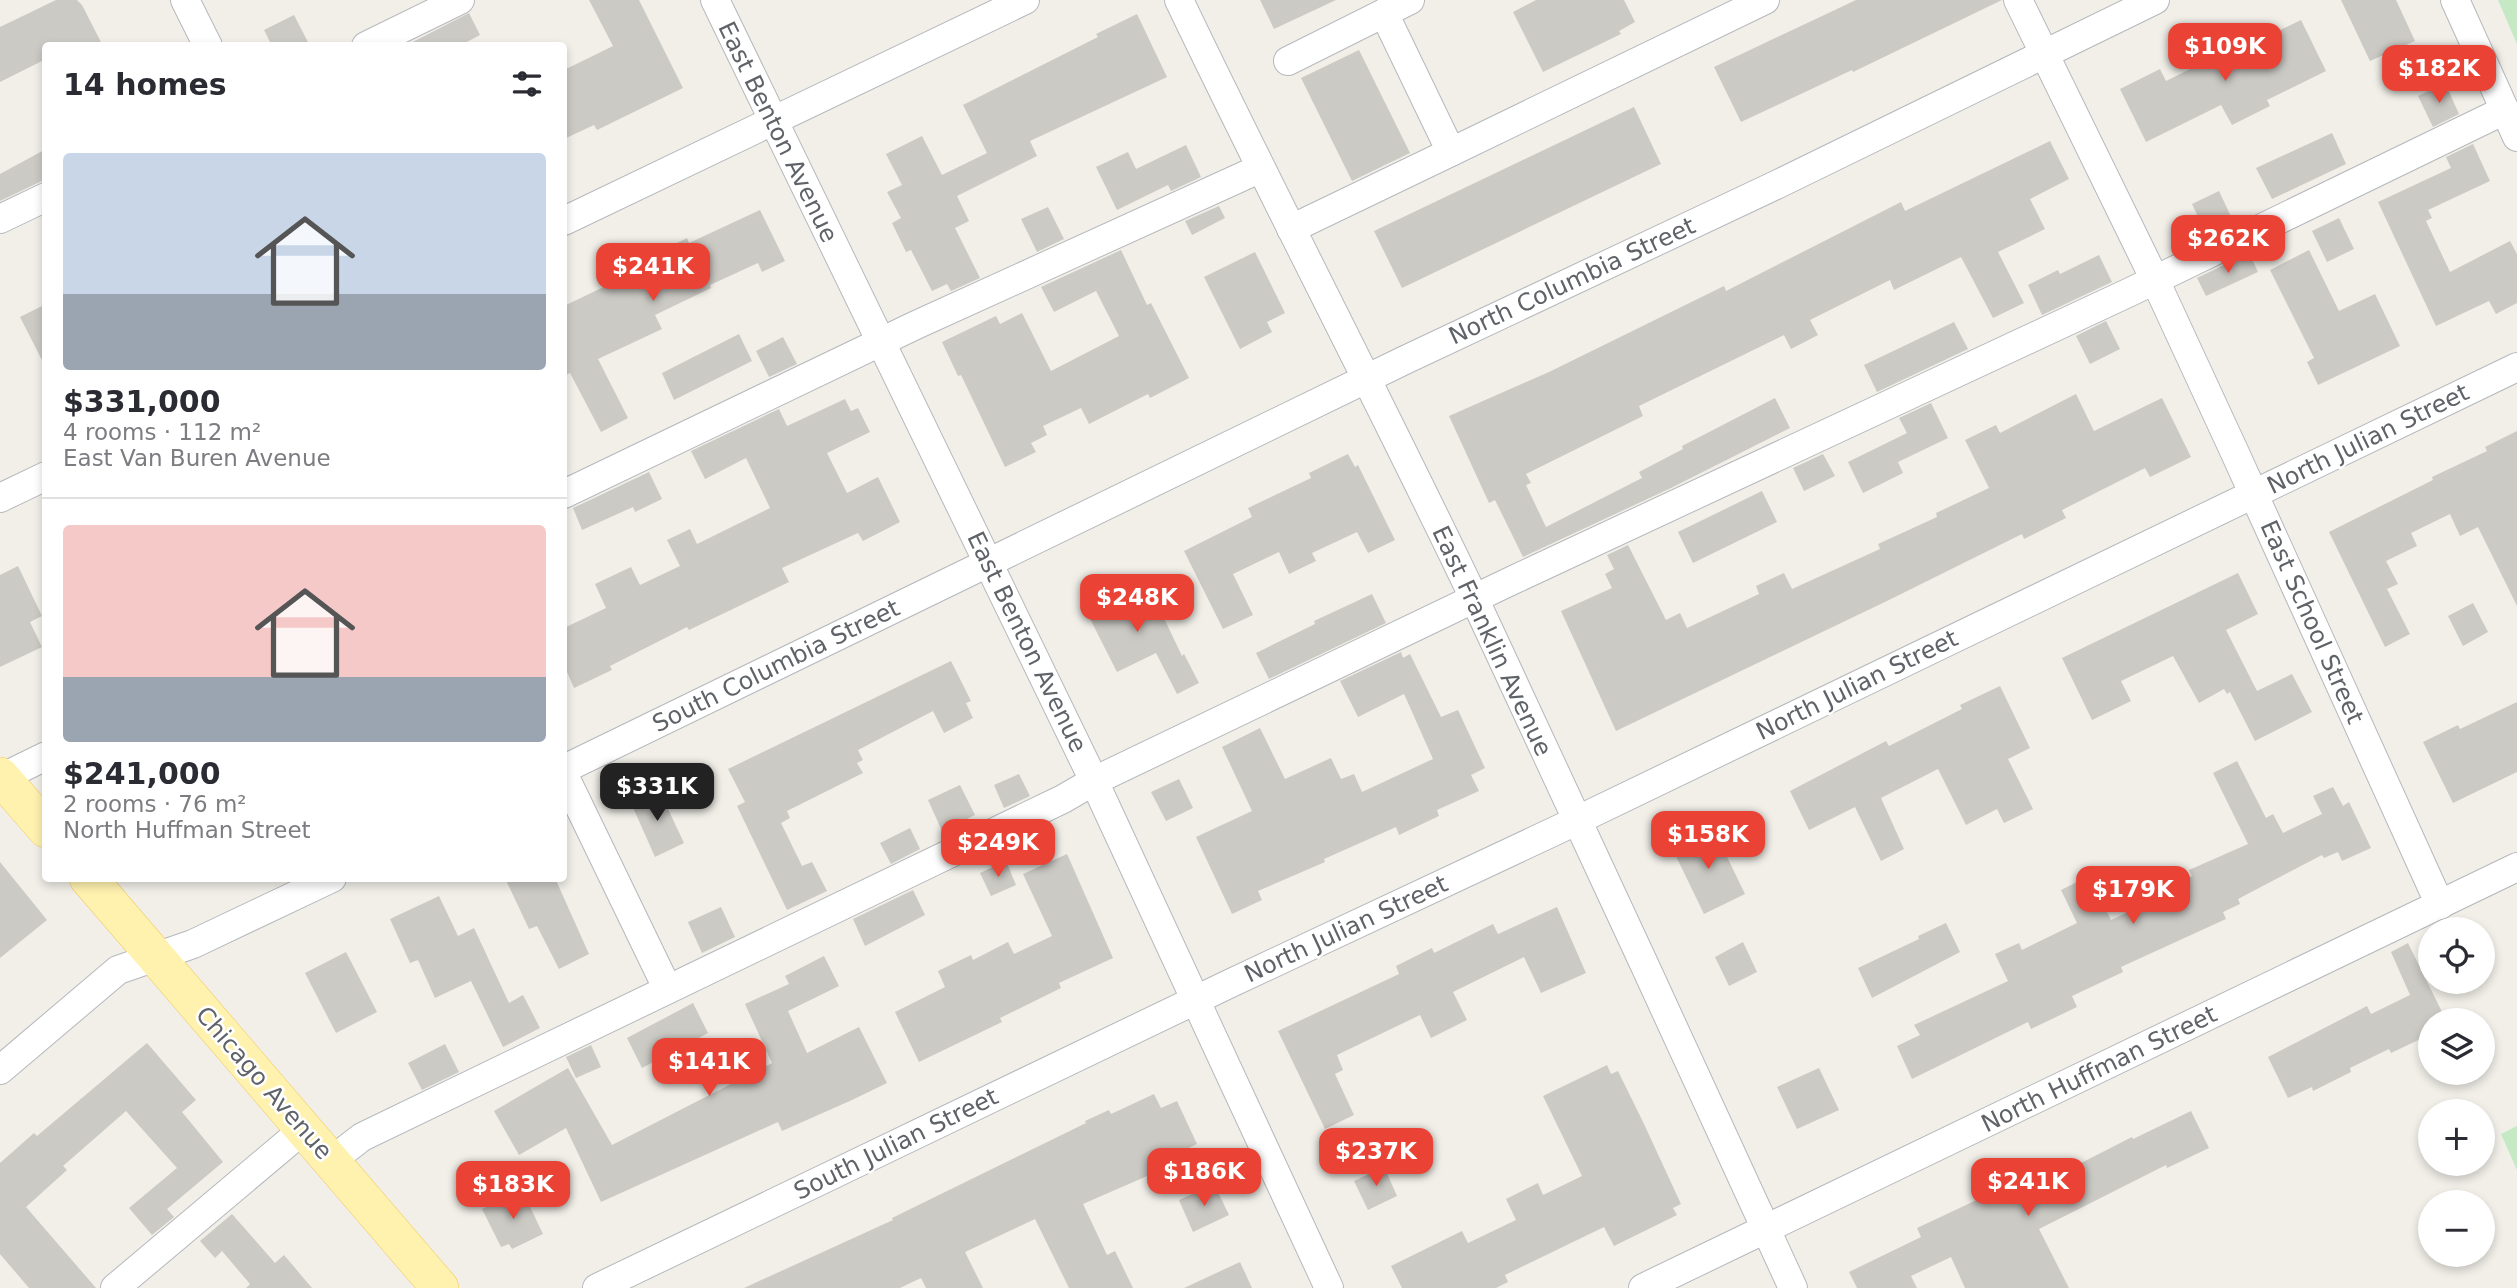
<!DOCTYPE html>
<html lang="en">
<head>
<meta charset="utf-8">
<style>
  :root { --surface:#fff; --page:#f2f2f3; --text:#2b2b33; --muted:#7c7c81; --line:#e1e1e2; --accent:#ea4335 }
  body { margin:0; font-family:"DejaVu Sans",sans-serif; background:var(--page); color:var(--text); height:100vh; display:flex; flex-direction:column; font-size:26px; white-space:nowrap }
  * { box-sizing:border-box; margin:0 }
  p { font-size:23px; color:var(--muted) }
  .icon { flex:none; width:38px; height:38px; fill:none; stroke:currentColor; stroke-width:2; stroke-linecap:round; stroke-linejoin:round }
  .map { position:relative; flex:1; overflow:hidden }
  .panel { position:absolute; left:42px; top:42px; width:525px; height:840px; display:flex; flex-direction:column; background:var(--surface); border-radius:7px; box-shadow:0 4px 10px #0003 }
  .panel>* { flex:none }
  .tools { position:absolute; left:2418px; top:917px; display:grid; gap:14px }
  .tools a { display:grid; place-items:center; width:77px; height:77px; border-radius:50%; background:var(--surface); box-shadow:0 4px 10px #0003; font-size:35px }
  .price { position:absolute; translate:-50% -60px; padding:0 16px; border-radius:14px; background:var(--accent); color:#fff; font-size:23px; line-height:46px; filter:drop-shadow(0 2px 4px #0008) }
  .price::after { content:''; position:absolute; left:50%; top:42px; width:21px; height:16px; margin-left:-10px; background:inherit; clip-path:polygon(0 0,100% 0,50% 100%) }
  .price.on { background:#222; color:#fff }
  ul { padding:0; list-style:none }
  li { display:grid; align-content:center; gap:14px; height:371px; padding:0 21px }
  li+li { border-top:2px solid var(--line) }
  li span { display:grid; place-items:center; height:217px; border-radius:7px; color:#555 }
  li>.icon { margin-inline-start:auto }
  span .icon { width:126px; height:126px; fill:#fffc; stroke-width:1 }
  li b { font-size:30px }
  h2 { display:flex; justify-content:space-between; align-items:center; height:84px; padding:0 21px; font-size:30px }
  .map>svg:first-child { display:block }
  .green { fill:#c5e8c5 }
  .building { fill:#cccac5 }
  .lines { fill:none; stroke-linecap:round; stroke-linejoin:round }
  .minor-casing { stroke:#b5b8bc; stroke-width:30 }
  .major-casing { stroke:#f2c960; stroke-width:38 }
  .minor { stroke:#fff; stroke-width:28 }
  .major { stroke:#fff2af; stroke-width:37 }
  .labels { text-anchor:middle; stroke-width:5; stroke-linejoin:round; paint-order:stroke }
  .street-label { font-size:24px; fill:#5f6368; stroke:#fff }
</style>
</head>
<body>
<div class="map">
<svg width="2517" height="1288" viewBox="0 0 2517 1288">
  <rect width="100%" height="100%" fill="#f1efe8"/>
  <g class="green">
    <polygon points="2498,0 2517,0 2517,44"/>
    <polygon points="2517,1126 2517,1170 2501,1134"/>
  </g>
  <g class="building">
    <polygon points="56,0 77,0 82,5 103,46 46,46 46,59 0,82 0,27"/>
    <polygon points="589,0 639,0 683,88 597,130 594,125 564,139 564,70 613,46"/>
    <polygon points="1260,0 1336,0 1274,29"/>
    <polygon points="1536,0 1624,0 1635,22 1619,31 1621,34 1543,72 1513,12"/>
    <polygon points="1856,0 2002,0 1853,72 1852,70 1741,122 1714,67"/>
    <polygon points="2341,0 2396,0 2415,41 2370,61"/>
    <polygon points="469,13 480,35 459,46 405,46"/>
    <polygon points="1137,14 1167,77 1030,141 1037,156 957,196 969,221 955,228 980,278 951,291 947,284 932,291 911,250 906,252 892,223 901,218 887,192 902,185 886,154 922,136 942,175 987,153 963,105 1098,37 1096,34"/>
    <polygon points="294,15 310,46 272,46 264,30"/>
    <polygon points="2301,20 2326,71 2267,100 2270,106 2232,125 2221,105 2146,142 2120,89 2160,69 2166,81 2239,45 2241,49"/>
    <polygon points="1359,50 1410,153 1352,181 1301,78"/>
    <polygon points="2445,83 2459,114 2433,127 2418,96"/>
    <polygon points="1634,107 1661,164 1402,288 1374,231"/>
    <polygon points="2332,133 2346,164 2272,199 2256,168"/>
    <polygon points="2050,141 2069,179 2030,199 2045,229 1998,252 2024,303 1993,318 1961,257 1894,290 1890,280 1810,320 1818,335 1791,349 1784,335 1639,406 1643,416 1526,474 1531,483 1526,485 1546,527 1642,478 1639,472 1683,449 1682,446 1775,398 1790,428 1671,488 1523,557 1495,500 1489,503 1449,416 1549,372 1724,286 1726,291 1901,202 1905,211"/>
    <polygon points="2473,144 2490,181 2428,210 2432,218 2426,221 2450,272 2510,241 2517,254 2517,303 2496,314 2489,301 2436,326 2378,202 2451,168 2446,157"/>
    <polygon points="1186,145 1201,177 1171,191 1168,185 1117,210 1096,167 1128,152 1136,169"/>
    <polygon points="46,149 46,179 0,201 0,174"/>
    <polygon points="2219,191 2234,223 2207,236 2192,204"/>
    <polygon points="1219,206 1225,218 1192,235 1185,221"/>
    <polygon points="1048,207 1064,239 1037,252 1021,219"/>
    <polygon points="760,210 785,261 762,272 758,263 710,285 711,288 655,315 662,329 598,359 628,418 601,432 570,373 564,376 564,306 612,283 609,276 687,238 689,243"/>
    <polygon points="2339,218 2354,249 2327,262 2312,231"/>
    <polygon points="1121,250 1147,305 1151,303 1189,378 1150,398 1148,394 1089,424 1081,408 1043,426 1047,435 1031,443 1036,452 1005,467 961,375 958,376 942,342 996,316 1000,324 1022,313 1051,371 1119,336 1096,291 1054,312 1041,287"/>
    <polygon points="2309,250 2339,311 2375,294 2400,346 2318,385 2307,362 2314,358 2270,270"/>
    <polygon points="1255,252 1285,313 1267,322 1272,332 1240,349 1204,277"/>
    <polygon points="2249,253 2258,272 2206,296 2197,278"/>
    <polygon points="2099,255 2112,282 2042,315 2028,285 2058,270 2060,274"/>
    <polygon points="46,304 46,368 20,317"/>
    <polygon points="2106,321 2120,349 2090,364 2076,336"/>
    <polygon points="1954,322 1968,349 1877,392 1864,365"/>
    <polygon points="739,334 752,361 674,400 662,373"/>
    <polygon points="783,337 797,364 769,377 756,351"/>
    <polygon points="2076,394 2094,431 2162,398 2191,457 2150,477 2145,468 2062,510 2066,518 2024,539 2022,534 1889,600 1616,731 1561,611 1612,588 1605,574 1614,569 1607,555 1628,545 1666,620 1680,613 1687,628 1759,594 1756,586 1784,573 1792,589 1880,549 1878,544 1937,517 1936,513 1989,488 1965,440 1996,425 2000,433"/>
    <polygon points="845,399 851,411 858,408 870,432 827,453 847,493 878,477 900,522 863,541 858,533 782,568 789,582 689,630 687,627 610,666 612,670 574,688 564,665 564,628 606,608 595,584 631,567 640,585 680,566 667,540 690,529 697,544 770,508 746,458 705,479 691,451 779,409 787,426"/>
    <polygon points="1931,403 1948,438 1898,462 1903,473 1863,493 1848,462 1907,433 1899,418"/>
    <polygon points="2517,431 2517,606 2478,527 2460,536 2450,514 2411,533 2417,546 2386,561 2398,584 2387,589 2410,634 2385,647 2329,532 2433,480 2432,477 2487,451 2485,447"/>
    <polygon points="1348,454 1355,467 1358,465 1395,540 1368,553 1357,532 1312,553 1316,561 1289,574 1279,552 1233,574 1253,615 1223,629 1184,551 1252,517 1248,508 1311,478 1309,473"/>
    <polygon points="1823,454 1835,476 1804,491 1793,468"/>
    <polygon points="649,472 662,499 635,512 633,507 582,530 573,508"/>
    <polygon points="1762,491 1777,522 1693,563 1678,532"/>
    <polygon points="18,566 42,616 30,622 42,647 0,667 0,575"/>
    <polygon points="2238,573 2258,614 2226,630 2257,691 2292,674 2312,712 2255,741 2230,692 2227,694 2224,689 2199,703 2173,656 2121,681 2131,701 2092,720 2062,658"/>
    <polygon points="1130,579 1149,618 1161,612 1182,656 1184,654 1199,683 1177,694 1156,653 1117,672 1082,603"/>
    <polygon points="1372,594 1386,623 1269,679 1256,653 1315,624 1314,621"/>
    <polygon points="2473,603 2488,632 2463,646 2448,616"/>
    <polygon points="1401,652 1403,658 1410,654 1441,717 1458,710 1485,768 1471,775 1479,791 1437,810 1439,816 1399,835 1396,827 1324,859 1325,862 1258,891 1262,900 1232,914 1196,837 1252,811 1222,747 1260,728 1285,779 1331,758 1341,779 1354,774 1362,792 1433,759 1404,694 1358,717 1340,681"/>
    <polygon points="951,661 971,701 966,703 973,718 944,733 933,711 858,750 863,760 857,763 863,773 787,811 790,818 781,823 802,866 812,862 827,891 787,910 737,806 745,802 728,769"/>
    <polygon points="2000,686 2030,748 2008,759 2033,809 2004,823 1997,809 1966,825 1938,769 1881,798 1904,849 1881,861 1855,807 1809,830 1790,791 1886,741 1889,746 1962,709 1960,705"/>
    <polygon points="2517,702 2517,772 2453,803 2423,742 2458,725 2460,729"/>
    <polygon points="2237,761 2266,818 2273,814 2283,833 2322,814 2313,796 2333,787 2343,806 2349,802 2371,848 2342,861 2338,852 2324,858 2322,855 2238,899 2240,904 2223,912 2226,919 2121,967 2123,972 2072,996 2077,1007 2031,1029 2028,1022 1912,1079 1897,1046 1920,1035 1914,1025 2008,981 1995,954 2019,943 2022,950 2077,923 2061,890 2089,876 2111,920 2176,890 2174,884 2192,876 2189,870 2248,844 2213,773"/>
    <polygon points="1019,774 1030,796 1004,808 994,785"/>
    <polygon points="1179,779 1193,808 1166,821 1151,792"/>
    <polygon points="960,785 975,815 942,831 928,800"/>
    <polygon points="659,790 684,843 655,857 631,803"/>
    <polygon points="910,828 920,849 891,864 880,843"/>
    <polygon points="1713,828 1745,894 1704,914 1672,848"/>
    <polygon points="1067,854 1113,958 1059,983 1061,988 1000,1018 1002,1022 919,1062 895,1012 945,987 938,971 971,955 973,960 1008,942 1014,954 1052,936 1023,874"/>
    <polygon points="1006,861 1016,885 991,896 980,873"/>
    <polygon points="0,862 47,920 0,958"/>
    <polygon points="505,878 555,878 589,954 559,969 537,926 529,929"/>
    <polygon points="913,890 925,915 865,946 853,919"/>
    <polygon points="439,896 458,936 474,928 509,1003 523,995 540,1028 503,1047 471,981 435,998 418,960 410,963 390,919"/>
    <polygon points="721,907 735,937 702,953 688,922"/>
    <polygon points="1557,907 1586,973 1541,993 1524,957 1453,992 1467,1020 1431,1038 1420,1015 1337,1055 1343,1070 1335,1074 1354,1115 1325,1129 1278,1031 1399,974 1396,966 1432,948 1434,953 1493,924 1498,934"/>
    <polygon points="1946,923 1960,952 1872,998 1858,968 1919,939 1918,936"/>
    <polygon points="1743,942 1757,972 1729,986 1715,957"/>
    <polygon points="2408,943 2446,1020 2431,1020 2431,1027 2426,1029 2429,1035 2391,1053 2389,1049 2350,1068 2351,1072 2313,1091 2312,1087 2288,1098 2268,1057 2367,1006 2371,1014 2410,995 2391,952"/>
    <polygon points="346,952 377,1012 336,1033 305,973"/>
    <polygon points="824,956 839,986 788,1011 807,1053 859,1027 887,1083 852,1100 782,1131 778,1122 601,1202 566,1128 519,1155 494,1111 568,1068 612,1145 772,1063 745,1004 789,984 785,976"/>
    <polygon points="693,1003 708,1033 642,1068 627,1038"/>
    <polygon points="147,1043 196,1100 182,1112 223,1162 167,1209 174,1217 152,1235 129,1208 177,1168 126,1111 63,1166 67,1170 26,1207 96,1288 29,1288 0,1254 0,1163 34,1133 37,1136"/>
    <polygon points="445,1044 459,1072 422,1090 408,1063"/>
    <polygon points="591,1045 601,1067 576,1078 566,1057"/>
    <polygon points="1607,1065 1611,1074 1618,1071 1644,1124 1681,1204 1673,1208 1677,1215 1614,1246 1604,1227 1505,1275 1508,1282 1496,1288 1402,1288 1391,1266 1462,1231 1468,1243 1516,1220 1506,1199 1538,1183 1543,1195 1582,1176 1543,1096"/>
    <polygon points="1819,1068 1839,1110 1797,1129 1777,1087"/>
    <polygon points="1154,1094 1161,1108 1177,1101 1197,1144 1151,1166 1154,1173 1083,1204 1107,1255 1115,1251 1133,1288 1069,1288 1035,1219 965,1252 983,1288 926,1288 921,1278 900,1288 744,1288 893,1220 892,1218 1086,1123 1085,1121 1109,1110 1111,1114"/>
    <polygon points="2191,1111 2209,1148 2167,1168 2166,1165 2039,1229 2069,1288 1965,1288 1951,1257 1911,1276 1917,1288 1857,1288 1849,1272 1921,1237 1917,1228 2015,1182 2020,1194 2132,1137 2133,1139"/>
    <polygon points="1384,1167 1397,1196 1368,1210 1354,1181"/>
    <polygon points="1214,1184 1229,1215 1193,1232 1179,1200"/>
    <polygon points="522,1190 543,1234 512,1249 509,1244 501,1247 482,1209"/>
    <polygon points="232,1214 275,1263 284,1255 312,1288 246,1288 250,1284 222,1251 215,1258 200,1241"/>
    <polygon points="1240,1262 1252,1288 1184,1288"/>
  </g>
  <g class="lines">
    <g class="minor-casing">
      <g id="minor">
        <polyline points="185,0 208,46"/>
        <polyline points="715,0 1094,781 1329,1288"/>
        <path d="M1179 0C1275 201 1378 397 1474 598 1582 827 1687 1058 1793 1288"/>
        <polyline points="2018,0 2155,280 2235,453 2440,905"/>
        <polyline points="2455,0 2517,137"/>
        <polyline points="1384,13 1410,0"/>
        <polyline points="366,46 460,0"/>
        <polyline points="1288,61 1384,13 1451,152 1291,229"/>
        <polyline points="1451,152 1765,0"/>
        <polyline points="0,219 46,197"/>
        <polyline points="564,221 1025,0"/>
        <polyline points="564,494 916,325 1259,169"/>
        <polyline points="0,498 46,476"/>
        <polyline points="564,769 1405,360 1776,185 2155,0"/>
        <polyline points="564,775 667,988"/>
        <polyline points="1,778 46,756"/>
        <polyline points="0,1070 118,970 193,944 332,878"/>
        <polyline points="331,1161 362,1137 1063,799 1094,781 1513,580 2130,292 2505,110"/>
        <polyline points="115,1288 304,1129"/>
        <polyline points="597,1288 1231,983 1555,831 2517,367"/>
        <polyline points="1643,1288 2517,867"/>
      </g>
    </g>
    <g class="major-casing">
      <g id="major">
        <polyline points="0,776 46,829"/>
        <polyline points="88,878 440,1288"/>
      </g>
    </g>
    <use href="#minor" class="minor"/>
    <use href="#major" class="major"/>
  </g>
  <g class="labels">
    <g class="street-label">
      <text transform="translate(778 132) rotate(64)" y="8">East Benton Avenue</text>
      <text transform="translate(1572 281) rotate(-25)" y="8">North Columbia Street</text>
      <text transform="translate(2368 439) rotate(-26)" y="8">North Julian Street</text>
      <text transform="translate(2312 622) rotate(66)" y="8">East School Street</text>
      <text transform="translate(1492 641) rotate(65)" y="8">East Franklin Avenue</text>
      <text transform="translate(1027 642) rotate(64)" y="8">East Benton Avenue</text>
      <text transform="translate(776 666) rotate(-26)" y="8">South Columbia Street</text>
      <text transform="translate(1857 685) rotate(-26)" y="8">North Julian Street</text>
      <text transform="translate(1346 929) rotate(-25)" y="8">North Julian Street</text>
      <text transform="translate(2099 1069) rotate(-26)" y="8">North Huffman Street</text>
      <text transform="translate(264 1083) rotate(49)" y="8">Chicago Avenue</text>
      <text transform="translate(896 1144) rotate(-26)" y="8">South Julian Street</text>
    </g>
  </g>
</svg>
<div class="tools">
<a><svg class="icon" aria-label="locate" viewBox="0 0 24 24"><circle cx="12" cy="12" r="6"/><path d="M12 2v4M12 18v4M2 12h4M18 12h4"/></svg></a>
<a><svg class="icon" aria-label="layers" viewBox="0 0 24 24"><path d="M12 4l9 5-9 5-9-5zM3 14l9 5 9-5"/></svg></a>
<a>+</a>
<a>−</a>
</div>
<b class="price" style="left:2225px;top:83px">$109K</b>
<b class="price" style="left:2439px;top:105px">$182K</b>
<b class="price" style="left:2228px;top:275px">$262K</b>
<b class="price" style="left:653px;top:303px">$241K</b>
<b class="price" style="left:1137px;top:634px">$248K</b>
<b class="price on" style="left:657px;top:823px">$331K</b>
<b class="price" style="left:1708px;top:871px">$158K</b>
<b class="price" style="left:998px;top:879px">$249K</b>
<b class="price" style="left:2133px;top:926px">$179K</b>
<b class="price" style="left:709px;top:1098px">$141K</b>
<b class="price" style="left:1376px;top:1188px">$237K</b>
<b class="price" style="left:1204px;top:1208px">$186K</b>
<b class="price" style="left:2028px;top:1218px">$241K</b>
<b class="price" style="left:513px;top:1221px">$183K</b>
<section class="panel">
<h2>14 homes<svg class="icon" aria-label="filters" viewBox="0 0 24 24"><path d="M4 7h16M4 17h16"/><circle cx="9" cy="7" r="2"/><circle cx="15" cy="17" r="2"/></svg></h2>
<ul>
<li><span style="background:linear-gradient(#c9d6e8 65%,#9aa5b1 0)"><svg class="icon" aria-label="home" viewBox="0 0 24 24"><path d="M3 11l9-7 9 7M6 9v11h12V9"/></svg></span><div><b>$331,000</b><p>4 rooms · 112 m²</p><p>East Van Buren Avenue</p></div></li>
<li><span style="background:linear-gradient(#f6c9c9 70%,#9aa5b1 0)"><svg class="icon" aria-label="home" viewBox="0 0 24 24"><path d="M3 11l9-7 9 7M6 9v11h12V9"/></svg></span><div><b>$241,000</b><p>2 rooms · 76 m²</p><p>North Huffman Street</p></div></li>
</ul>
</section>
</div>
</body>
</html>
